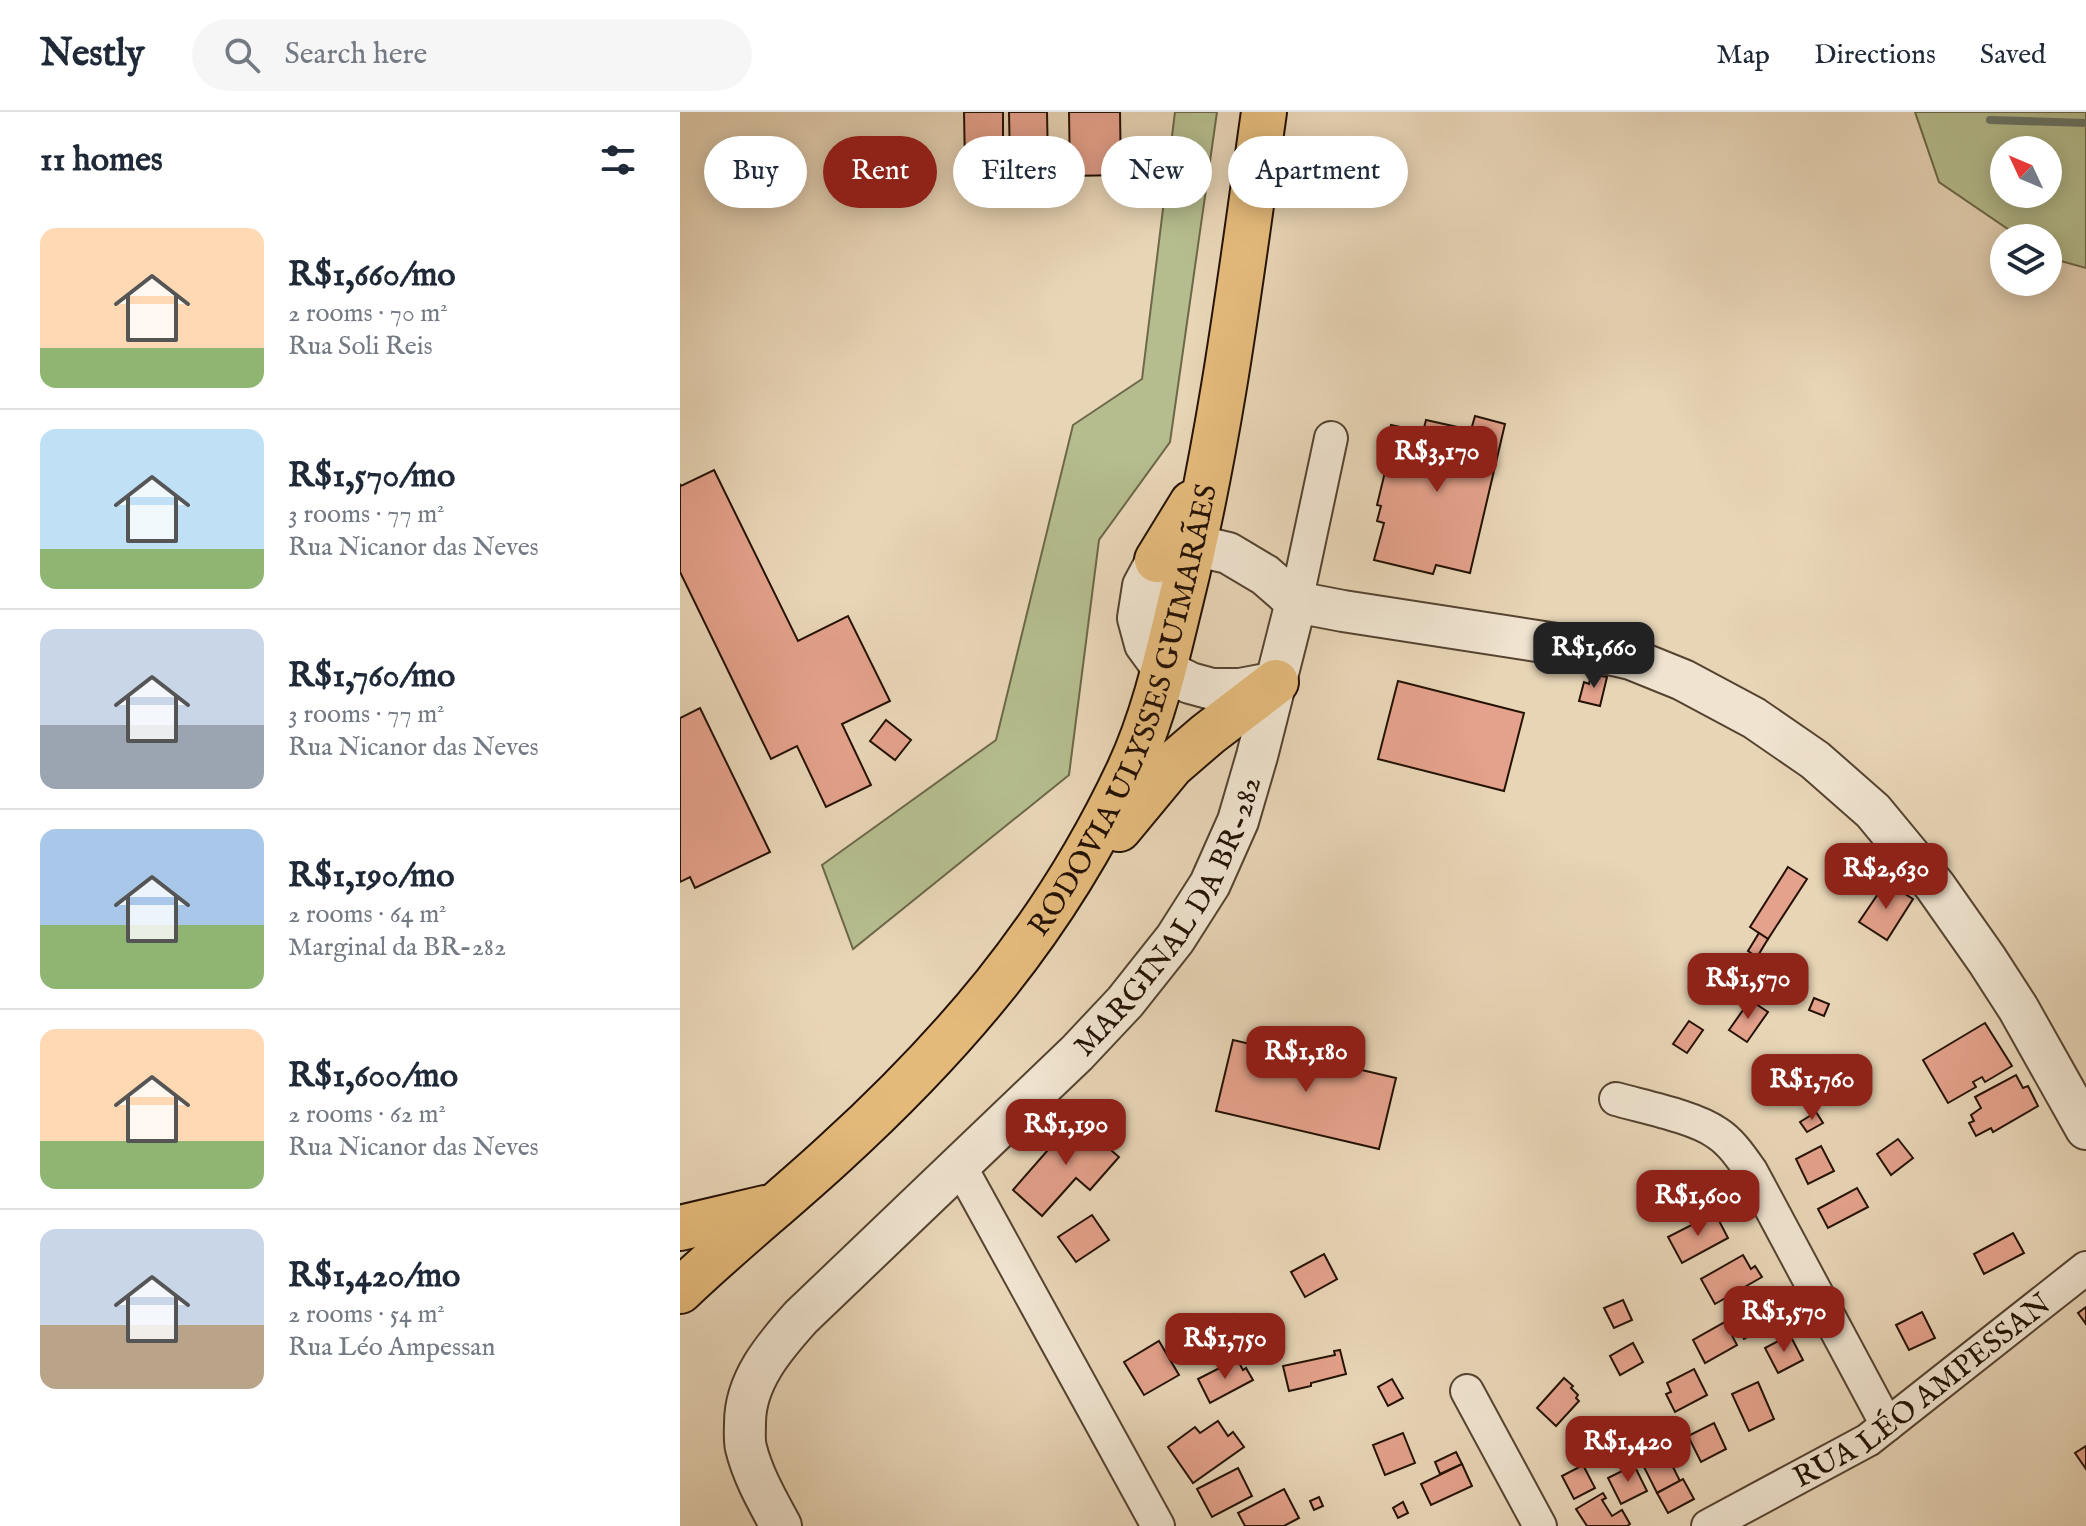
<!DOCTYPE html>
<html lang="en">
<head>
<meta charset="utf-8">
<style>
  :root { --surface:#fff; --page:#f6f6f7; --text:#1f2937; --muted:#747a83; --line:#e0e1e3; --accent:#8f2418 }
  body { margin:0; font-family:"IM FELL English",serif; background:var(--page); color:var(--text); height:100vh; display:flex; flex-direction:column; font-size:30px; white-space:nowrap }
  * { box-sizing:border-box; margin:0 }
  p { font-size:26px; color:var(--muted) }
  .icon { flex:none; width:44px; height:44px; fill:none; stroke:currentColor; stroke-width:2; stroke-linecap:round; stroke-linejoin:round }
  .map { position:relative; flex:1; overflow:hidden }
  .panel { display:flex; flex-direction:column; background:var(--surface); width:680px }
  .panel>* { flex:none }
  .banner { position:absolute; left:24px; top:24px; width:760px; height:72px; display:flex; gap:16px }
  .needle { width:52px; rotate:314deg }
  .fabs { position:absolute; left:1310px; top:24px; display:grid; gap:16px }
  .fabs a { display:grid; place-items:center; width:72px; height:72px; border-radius:50%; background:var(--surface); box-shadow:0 4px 20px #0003; font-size:40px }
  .price { position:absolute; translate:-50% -68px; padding:0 18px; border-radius:16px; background:var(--accent); color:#fff; font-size:26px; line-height:52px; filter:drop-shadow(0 2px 4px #0008) }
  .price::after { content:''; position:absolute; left:50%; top:48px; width:24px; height:18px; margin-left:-12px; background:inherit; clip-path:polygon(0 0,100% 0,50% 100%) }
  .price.selected { background:#222; color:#fff }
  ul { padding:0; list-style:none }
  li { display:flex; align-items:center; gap:24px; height:200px; padding:0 40px }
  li+li { border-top:2px solid var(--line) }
  li span { display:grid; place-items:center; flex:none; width:224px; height:160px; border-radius:16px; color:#555 }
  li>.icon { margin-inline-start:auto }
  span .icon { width:96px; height:96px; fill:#fffc; stroke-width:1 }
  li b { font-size:34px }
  h2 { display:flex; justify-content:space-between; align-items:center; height:96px; padding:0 40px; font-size:34px }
  .pill { padding:0 28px; border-radius:36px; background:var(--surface); box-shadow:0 4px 20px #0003; font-size:28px; line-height:72px }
  .pill.selected { background:var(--accent); color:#fff }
  header { display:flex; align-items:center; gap:48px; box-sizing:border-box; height:112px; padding:0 40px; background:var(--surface); border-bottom:2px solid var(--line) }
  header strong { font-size:38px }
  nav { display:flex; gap:44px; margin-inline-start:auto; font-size:28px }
  .search { width:560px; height:72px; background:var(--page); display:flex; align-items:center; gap:20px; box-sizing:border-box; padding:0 28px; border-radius:44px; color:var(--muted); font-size:30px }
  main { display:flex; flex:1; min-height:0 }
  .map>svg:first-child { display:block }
  .green { fill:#b5bd8e; stroke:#6c6849; stroke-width:2; fill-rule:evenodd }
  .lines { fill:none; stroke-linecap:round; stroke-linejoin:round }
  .stream { stroke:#697668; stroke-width:8 }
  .building { fill:#e4a18b; stroke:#241204; stroke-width:2 }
  .minor-casing { stroke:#554330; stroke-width:36 }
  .tertiary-casing { stroke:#554330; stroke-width:44 }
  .trunk-casing { stroke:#241204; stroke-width:48 }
  .minor { stroke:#f0e4d0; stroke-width:32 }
  .tertiary { stroke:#f0e4d0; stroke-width:40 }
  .trunk { stroke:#e4ba7b; stroke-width:44 }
  .labels { text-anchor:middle; stroke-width:8; stroke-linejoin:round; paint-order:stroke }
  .street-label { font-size:30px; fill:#241204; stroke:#f0e4d0 }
</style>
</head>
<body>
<header>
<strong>Nestly</strong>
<div class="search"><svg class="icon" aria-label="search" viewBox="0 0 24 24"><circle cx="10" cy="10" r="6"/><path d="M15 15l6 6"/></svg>Search here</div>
<nav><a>Map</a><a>Directions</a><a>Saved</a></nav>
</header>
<main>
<section class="panel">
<h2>11 homes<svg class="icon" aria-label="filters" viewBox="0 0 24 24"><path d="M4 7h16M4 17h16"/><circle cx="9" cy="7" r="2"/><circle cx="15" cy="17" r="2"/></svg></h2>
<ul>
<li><span style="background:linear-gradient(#ffd9b3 75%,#8fb573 0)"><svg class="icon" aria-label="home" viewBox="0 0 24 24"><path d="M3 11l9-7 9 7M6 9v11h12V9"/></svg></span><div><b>R$1,660/mo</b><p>2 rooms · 70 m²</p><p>Rua Soli Reis</p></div></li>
<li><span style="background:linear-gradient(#bfe0f5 75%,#8fb573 0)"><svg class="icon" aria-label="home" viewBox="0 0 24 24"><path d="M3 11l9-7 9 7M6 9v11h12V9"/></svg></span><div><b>R$1,570/mo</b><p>3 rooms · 77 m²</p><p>Rua Nicanor das Neves</p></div></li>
<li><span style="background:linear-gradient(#c9d6e8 60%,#9aa5b1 0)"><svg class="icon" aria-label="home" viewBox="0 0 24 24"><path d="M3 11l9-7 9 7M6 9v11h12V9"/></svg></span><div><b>R$1,760/mo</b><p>3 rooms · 77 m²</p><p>Rua Nicanor das Neves</p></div></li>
<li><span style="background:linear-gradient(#a9c7e8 60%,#8fb573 0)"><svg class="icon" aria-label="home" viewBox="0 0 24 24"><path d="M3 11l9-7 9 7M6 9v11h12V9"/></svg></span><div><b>R$1,190/mo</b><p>2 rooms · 64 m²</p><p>Marginal da BR-282</p></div></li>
<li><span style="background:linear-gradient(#ffd9b3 70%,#8fb573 0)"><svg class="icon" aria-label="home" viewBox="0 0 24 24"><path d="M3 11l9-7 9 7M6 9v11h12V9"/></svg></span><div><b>R$1,600/mo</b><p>2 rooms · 62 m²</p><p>Rua Nicanor das Neves</p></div></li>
<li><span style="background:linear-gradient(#c9d6e8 60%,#b9a48a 0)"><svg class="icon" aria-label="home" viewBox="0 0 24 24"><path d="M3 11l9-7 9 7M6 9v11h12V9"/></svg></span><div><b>R$1,420/mo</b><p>2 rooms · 54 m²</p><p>Rua Léo Ampessan</p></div></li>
</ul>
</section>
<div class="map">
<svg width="1406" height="1414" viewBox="0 0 1406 1414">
  <rect width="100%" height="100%" fill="#e8d5b6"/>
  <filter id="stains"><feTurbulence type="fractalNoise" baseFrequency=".0025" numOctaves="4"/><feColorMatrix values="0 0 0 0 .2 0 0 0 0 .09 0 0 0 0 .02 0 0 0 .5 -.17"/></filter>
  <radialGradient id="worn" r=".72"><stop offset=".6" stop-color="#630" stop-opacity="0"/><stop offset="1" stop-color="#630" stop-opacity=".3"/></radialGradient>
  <g class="green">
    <polygon points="495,0 537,0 490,330 419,428 389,663 173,837 142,753 316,628 393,313 462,267"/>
    <path d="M1235 0H1406V156L1370 146 1368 145V126H1341L1259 70ZM1324 38H1368V82H1324Z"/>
  </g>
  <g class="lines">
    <polyline class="stream" points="1310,8 1406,11"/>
  </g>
  <g class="building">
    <polygon points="284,0 323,0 323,53 285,54"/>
    <polygon points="329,0 367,0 368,53 330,53"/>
    <polygon points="389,0 440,0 441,63 390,64"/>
    <polygon points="795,304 825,312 790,461 756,453 753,462 694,448 704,411 697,409 701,394 697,393 712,331 707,330 711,313 743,320 746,308 791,318"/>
    <polygon points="34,358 118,529 168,504 210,589 162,612 191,673 146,695 117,634 91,647 0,460 0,372 1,374"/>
    <polygon points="911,562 927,565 920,594 899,589 904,570 909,572"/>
    <polygon points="718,569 844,601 824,679 698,647"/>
    <polygon points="20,596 90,740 15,776 10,765 0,770 0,606"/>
    <polygon points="206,608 231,628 215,648 190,629"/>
    <polygon points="1108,755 1127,767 1088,827 1070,815"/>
    <polygon points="1206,770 1233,787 1207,828 1179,810"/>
    <polygon points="1079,821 1088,827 1077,845 1068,839"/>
    <polygon points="1134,886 1149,892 1144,904 1129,898"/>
    <polygon points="1070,888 1088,900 1067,930 1049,918"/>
    <polygon points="1009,909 1023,918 1007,941 993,932"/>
    <polygon points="1305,911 1332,954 1305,970 1302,965 1293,970 1296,975 1268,991 1243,948"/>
    <polygon points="553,928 716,966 699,1037 536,999"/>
    <polygon points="1177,943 1190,966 1152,988 1139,965"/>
    <polygon points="1095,946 1120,961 1102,990 1077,975"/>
    <polygon points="1336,963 1343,976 1348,974 1358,994 1313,1020 1311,1016 1296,1024 1289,1011 1294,1009 1291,1003 1301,996 1295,985"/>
    <polygon points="1136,1000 1143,1011 1127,1020 1120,1010"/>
    <polygon points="395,1007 439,1045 410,1078 396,1066 362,1104 333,1078"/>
    <polygon points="1218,1027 1233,1046 1211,1063 1197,1042"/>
    <polygon points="1141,1034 1154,1059 1128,1072 1116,1047"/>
    <polygon points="1177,1076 1188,1095 1148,1116 1138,1097"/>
    <polygon points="1035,1101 1048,1126 1002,1151 988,1125"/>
    <polygon points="412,1103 429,1128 396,1150 378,1125"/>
    <polygon points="1333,1121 1344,1141 1304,1162 1294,1142"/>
    <polygon points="644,1142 657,1167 625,1185 611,1160"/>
    <polygon points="1063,1143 1071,1157 1075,1154 1082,1165 1035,1192 1021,1167"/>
    <polygon points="1093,1186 1103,1205 1064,1227 1053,1207"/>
    <polygon points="943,1188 952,1208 934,1216 924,1196"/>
    <polygon points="1406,1195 1406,1212 1398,1201"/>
    <polygon points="1242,1200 1255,1226 1229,1238 1216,1213"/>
    <polygon points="552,1202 564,1224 544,1235 532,1213"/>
    <polygon points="1045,1210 1057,1233 1025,1251 1013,1228"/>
    <polygon points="1110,1223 1123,1248 1098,1261 1085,1236"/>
    <polygon points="479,1229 499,1263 464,1283 444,1250"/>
    <polygon points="953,1231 963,1250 940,1263 930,1244"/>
    <polygon points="660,1238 666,1262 631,1271 631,1274 609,1279 603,1254 655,1243 654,1239"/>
    <polygon points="557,1247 563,1258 566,1256 573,1268 530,1291 518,1267"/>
    <polygon points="1014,1257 1027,1283 995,1300 986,1282 991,1280 987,1271"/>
    <polygon points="884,1266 893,1274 891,1276 898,1283 896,1286 899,1289 876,1314 857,1296"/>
    <polygon points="712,1267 723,1286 708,1294 698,1275"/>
    <polygon points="1078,1270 1094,1307 1069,1319 1052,1282"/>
    <polygon points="538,1309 548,1324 553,1320 564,1335 513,1371 488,1335 515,1315 520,1321"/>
    <polygon points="1034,1311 1046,1337 1021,1350 1008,1324"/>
    <polygon points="723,1321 735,1351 705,1363 693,1333"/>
    <polygon points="1406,1334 1406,1357 1395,1341"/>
    <polygon points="985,1339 1000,1369 977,1381 962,1351"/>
    <polygon points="776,1340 782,1352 760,1362 755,1350"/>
    <polygon points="782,1352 792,1374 751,1393 741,1372"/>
    <polygon points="903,1353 915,1376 894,1387 882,1364"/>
    <polygon points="954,1353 967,1379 941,1392 928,1366"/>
    <polygon points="558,1356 572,1384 532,1405 517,1377"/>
    <polygon points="1003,1367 1014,1387 988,1401 977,1381"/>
    <polygon points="604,1377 619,1406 604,1414 565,1414 558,1401"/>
    <polygon points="923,1381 926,1386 922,1388 932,1404 942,1398 950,1412 947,1414 907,1414 896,1397"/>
    <polygon points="639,1385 643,1394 634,1398 630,1389"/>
    <polygon points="723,1390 728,1401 718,1406 713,1396"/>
  </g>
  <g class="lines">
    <g class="minor-casing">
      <g id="minor">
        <polyline points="616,490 651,326"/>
        <path d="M936 987C964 995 1015 1005 1037 1021 1051 1030 1061 1045 1071 1059L1207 1313"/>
        <polyline points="280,1054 478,1414"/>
        <polyline points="787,1279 860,1414"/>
        <path id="s1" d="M1028 1414 1188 1328 1406 1156"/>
      </g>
    </g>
    <g class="tertiary-casing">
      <g id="tertiary">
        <polyline points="596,570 560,577 532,577 510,571 484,558 465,532 458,506 463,474 477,448 499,436 514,433 548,441 585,463 616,490 663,499 903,536 951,547 1003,568 1074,606 1135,648 1193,699 1255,774 1307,848 1338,896 1406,1017"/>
        <path id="s2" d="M101 1414C87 1388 73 1364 66 1336 64 1328 65 1319 65 1311 65 1269 94 1235 121 1205L397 941 445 890 495 827 530 772 558 709 577 644 616 490"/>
      </g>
    </g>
    <g class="trunk-casing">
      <g id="trunk">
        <polyline points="477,448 512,391"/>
        <polyline points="439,717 492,653 528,622 596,570"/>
        <polyline points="0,1116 85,1096"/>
        <path id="s3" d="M0 1179C49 1132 103 1089 154 1042 211 990 266 934 315 873 368 807 413 735 449 658 474 604 487 545 501 487 541 327 561 163 584 0"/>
      </g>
    </g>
    <use href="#minor" class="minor"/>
    <use href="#tertiary" class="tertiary"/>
    <use href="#trunk" class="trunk"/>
  </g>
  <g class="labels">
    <g class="street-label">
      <text dy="10" stroke="none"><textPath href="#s3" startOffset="748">RODOVIA ULYSSES GUIMARÃES</textPath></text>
      <text dy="10" stroke="none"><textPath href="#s2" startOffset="782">MARGINAL DA BR-282</textPath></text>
      <text dy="10" stroke="none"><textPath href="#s1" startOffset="254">RUA LÉO AMPESSAN</textPath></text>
    </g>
  </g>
  <rect width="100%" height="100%" filter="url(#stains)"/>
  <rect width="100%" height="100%" fill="url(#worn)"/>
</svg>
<div class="fabs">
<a><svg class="needle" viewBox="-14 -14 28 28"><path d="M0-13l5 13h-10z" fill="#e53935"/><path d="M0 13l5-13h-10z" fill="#747a83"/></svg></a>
<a><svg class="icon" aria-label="layers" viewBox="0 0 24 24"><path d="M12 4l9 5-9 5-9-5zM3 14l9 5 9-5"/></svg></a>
</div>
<b class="price" style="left:757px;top:382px">R$3,170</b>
<b class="price selected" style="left:914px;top:578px">R$1,660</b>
<b class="price" style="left:1206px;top:799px">R$2,630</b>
<b class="price" style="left:1068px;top:909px">R$1,570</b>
<b class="price" style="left:626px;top:982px">R$1,180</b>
<b class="price" style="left:1132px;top:1010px">R$1,760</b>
<b class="price" style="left:386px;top:1055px">R$1,190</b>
<b class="price" style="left:1018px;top:1126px">R$1,600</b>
<b class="price" style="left:1104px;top:1242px">R$1,570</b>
<b class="price" style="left:545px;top:1269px">R$1,750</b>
<b class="price" style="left:948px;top:1372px">R$1,420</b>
<div class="banner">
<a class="pill">Buy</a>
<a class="pill selected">Rent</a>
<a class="pill">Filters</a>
<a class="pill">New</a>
<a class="pill">Apartment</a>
</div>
</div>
</main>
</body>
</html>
